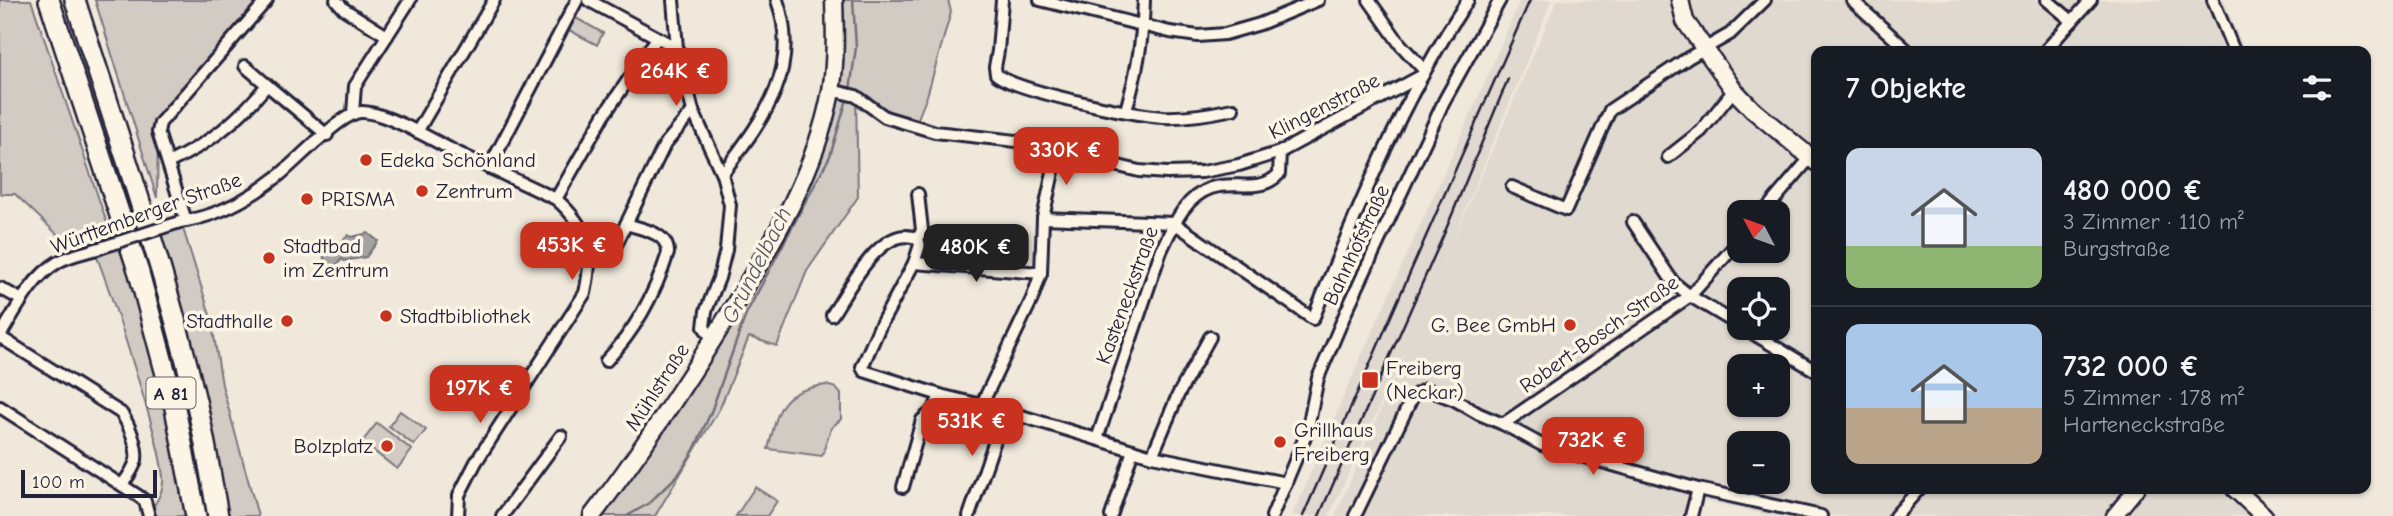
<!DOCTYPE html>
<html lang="de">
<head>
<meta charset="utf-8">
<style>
  :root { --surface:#171b24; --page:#20242c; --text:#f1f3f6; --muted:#9ea1a6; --line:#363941; --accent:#c8321e }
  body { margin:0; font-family:"Comic Neue",sans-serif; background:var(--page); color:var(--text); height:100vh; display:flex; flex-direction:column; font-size:26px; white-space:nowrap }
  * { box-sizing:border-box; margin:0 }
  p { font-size:23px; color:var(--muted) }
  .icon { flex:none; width:38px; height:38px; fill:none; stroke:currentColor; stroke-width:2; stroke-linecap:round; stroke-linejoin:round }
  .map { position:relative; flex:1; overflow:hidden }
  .panel { position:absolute; left:1811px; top:46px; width:560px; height:448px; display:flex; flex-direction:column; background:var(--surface); border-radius:14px; box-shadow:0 2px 5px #0004 }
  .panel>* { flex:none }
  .needle { width:46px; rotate:311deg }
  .fabs { position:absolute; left:1727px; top:200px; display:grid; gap:14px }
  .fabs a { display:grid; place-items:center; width:63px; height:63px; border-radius:14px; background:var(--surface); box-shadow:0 2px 5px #0004; font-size:35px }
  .scale { position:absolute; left:21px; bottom:18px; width:136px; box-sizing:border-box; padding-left:7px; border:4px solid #22223b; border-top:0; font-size:19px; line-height:24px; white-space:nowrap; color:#22223b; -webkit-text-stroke:5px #fcf5e5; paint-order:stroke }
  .price { position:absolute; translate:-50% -60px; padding:0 16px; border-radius:14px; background:var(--accent); color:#fff; font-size:23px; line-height:46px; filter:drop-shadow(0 2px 4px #0008) }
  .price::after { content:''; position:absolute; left:50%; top:42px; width:21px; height:16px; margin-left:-10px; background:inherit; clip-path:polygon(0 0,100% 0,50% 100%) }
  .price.on { background:#222; color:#fff }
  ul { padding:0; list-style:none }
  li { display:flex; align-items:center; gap:21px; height:175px; padding:0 35px }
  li+li { border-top:2px solid var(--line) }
  li span { display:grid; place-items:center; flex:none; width:196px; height:140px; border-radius:14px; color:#555 }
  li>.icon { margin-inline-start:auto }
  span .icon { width:84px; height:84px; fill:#fffc; stroke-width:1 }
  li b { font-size:30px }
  h2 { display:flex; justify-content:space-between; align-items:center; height:84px; padding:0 35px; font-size:30px }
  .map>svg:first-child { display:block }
  .built { fill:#e0d9cf; fill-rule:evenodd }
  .green { fill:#d1cbc3; stroke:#7a767f; stroke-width:2 }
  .water { fill:#a6a2a2; stroke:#716f79; stroke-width:2 }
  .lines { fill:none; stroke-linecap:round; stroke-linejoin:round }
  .stream { stroke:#716f79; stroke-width:2.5 }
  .minor-casing { stroke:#22223b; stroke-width:16 }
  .tertiary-casing { stroke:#22223b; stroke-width:19 }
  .secondary-casing { stroke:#22223b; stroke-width:21 }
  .motorway-casing { stroke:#22223b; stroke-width:24 }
  .minor { stroke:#fcf5e5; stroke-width:10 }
  .tertiary { stroke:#fcf5e5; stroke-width:14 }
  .secondary { stroke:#fcf5e5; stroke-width:16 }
  .motorway { stroke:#fcf5e5; stroke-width:19 }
  .rail { stroke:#22223b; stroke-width:2.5 }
  .minor-bridge-casing { stroke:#22223b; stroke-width:16; stroke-linecap:butt }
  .minor-bridge { stroke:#fcf5e5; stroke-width:10 }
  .poi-dot { fill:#c8321e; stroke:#fcf5e5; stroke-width:2.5 }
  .labels { text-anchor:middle; stroke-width:7; stroke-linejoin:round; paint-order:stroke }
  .shield { fill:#fcf5e5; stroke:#63616e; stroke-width:2 }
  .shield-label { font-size:19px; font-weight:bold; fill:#22223b }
  .street-label { font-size:21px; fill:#22223b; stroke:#fcf5e5 }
  .poi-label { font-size:21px; fill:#22223b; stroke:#fcf5e5; text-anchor:start }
  .water-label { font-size:23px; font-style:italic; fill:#575564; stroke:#fcf5e5 }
</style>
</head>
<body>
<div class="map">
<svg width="2393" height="516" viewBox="0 0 2393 516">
  <rect width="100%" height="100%" fill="#efe8db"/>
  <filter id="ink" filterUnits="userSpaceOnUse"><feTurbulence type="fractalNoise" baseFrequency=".0143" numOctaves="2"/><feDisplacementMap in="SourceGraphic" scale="14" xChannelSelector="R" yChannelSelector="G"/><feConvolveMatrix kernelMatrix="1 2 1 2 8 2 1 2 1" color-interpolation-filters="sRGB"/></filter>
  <g filter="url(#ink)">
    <path class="built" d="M1520 0H1552L1442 266 1557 0H2224L2244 51H1816V488H2217L2248 516H1771L1701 500 1695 516H1335L1409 343 1329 516H1292L1362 354 1486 80ZM1740 212H1778V250H1740ZM1740 289H1778V327H1740ZM1740 366H1778V404H1740ZM1740 443H1778V481H1740Z"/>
    <g class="green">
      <polygon points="0,0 31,0 108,226 62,239 15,194 0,194"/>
      <polygon points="95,0 267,0 158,132 157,198"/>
      <polygon points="834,0 948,0 951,12 927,96 915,126 856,97 858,197 807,271 777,346 749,337 720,408 655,516 592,516 751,278 822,126"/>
      <polygon points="574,17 603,33 597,45 567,29"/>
      <path d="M181 222 211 318 222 385 258 516H149V513C156 503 164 491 163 478 161 453 151 423 144 399 129 349 113 299 94 249Z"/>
      <path d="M826 385 836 388 841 394V419L831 428 822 456 768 449C779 408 779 391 826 385Z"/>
      <polygon points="400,411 426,430 414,445 389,426"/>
      <polygon points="377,423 412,450 397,469 362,442"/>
      <polygon points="755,487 777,501 767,516 736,516"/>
    </g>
    <polygon class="water" points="368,233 378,241 366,257 344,261 342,259 332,270 325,264 322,248 330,237 340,244 348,235 352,237"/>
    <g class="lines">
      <g class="stream">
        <polyline points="850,90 856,47 853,0"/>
        <polyline points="627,516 648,504 679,474 694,450 711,412 746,314 830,156 848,96"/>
      </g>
      <g class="minor-casing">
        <g id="minor">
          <polyline points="336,0 344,9 387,36"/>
          <polyline points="588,0 677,48"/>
          <polyline points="673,0 677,48 693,111 722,174 730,205 726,250 719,278 706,311 704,327 713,340"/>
          <path d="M1002 0 998 51 995 67 996 74C1015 91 1134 115 1163 117 1186 118 1210 114 1233 109"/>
          <polyline points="1040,0 1170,32 1198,36 1225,34 1260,24 1318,0"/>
          <polyline points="1369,0 1400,44 1425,71"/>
          <polyline points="1852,0 1908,51"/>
          <polyline points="2047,0 2072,21"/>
          <polyline points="2213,0 2234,51"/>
          <polyline points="2045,51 2091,0"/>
          <polyline points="245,66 267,85"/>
          <polyline points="831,90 856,96 885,117 935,132 1016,141 1139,171 1167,173 1202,172 1239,165 1280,152 1423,75"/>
          <path d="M1126 110C1137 74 1143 38 1144 0"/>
          <polyline points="353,113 355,86 410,0"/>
          <polyline points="417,132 494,0"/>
          <polyline points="1668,157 1701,131 1734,90"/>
          <path d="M168 163C210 143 238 121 267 85L327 135"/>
          <polyline points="489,168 577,0"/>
          <path d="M722 174C763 119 802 71 777 0"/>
          <polyline points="1512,187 1566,210 1610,110 1688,58 1730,34 1765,0"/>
          <polyline points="918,194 922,230 918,239 920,245 914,263 880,326 862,367 864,371 940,395 1005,411 1152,456 1286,483"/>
          <polyline points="556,199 604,115 657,38"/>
          <polyline points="1764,212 1810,158"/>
          <path d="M1043 218 1174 223 1313 319C1357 209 1402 99 1468 0"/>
          <polyline points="186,221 158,132 160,123 267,0"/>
          <path d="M180 222C215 217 249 199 277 177 295 163 341 113 361 112 383 111 433 140 454 151 488 167 522 183 556 199 589 228 594 252 585 293L476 462 459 495 458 516"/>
          <polyline points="1633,222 1673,282 1690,296 1740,326"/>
          <polyline points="591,258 605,255 614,249 665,144 693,111"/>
          <polyline points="914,263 1041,273"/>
          <polyline points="0,288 22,300"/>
          <path d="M832 315C848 291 882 221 918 239"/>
          <polyline points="1742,327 1816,371"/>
          <path d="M0 336C16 310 31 278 58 262 70 255 87 252 100 248"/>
          <path d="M0 337 121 413C129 424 138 446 136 460 134 469 127 478 122 485"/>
          <path d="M606 361C636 330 655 294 668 253 668 232 641 229 626 224"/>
          <polyline points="982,404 1032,299 1041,273 1043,218 1058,149"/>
          <polyline points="0,407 137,495 145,501 149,516"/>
          <polyline points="1503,424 1690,296 1740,240"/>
          <path d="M1097 439 1161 251C1172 228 1184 197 1211 188 1235 180 1260 194 1279 174L1280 152"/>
          <polyline points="1152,456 1178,395 1210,337"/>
          <polyline points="903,487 922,420 934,410 940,395"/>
          <polyline points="502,516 561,436"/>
          <polyline points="969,516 1005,411"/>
          <polyline points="1111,516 1133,450"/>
          <polyline points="1272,516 1307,432 1318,378 1346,312 1444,101 1500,0"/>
          <polyline points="1355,516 1413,396 1426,389 1455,400 1479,414 1503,424 1542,445 1698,489 1821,516"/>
          <polyline points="1691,516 1698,489"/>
          <polyline points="1895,516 1920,488"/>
        </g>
      </g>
      <g class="tertiary-casing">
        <polyline id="tertiary" points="2114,516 2137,488"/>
      </g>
      <g class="secondary-casing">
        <g id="secondary">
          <polyline points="1680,0 1685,21 1734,90 1753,110 1816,162"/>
          <polyline points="2234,488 2264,516"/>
          <path d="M592 516C641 452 685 385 727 317 770 247 816 173 831 91 836 61 835 30 834 0"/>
        </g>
      </g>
      <g class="motorway-casing">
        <g id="motorway">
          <polyline points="49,0 139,273 175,408 196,516"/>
          <path d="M75 0C117 133 164 265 196 401 205 439 211 478 218 516"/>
        </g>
      </g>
      <use href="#minor" class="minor"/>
      <use href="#tertiary" class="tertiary"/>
      <use href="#secondary" class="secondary"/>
      <use href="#motorway" class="motorway"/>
      <g class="rail">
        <polyline points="1303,516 1530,0"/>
        <polyline points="1319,516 1444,234 1508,79"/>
      </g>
      <g class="minor-bridge-casing">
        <polyline id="minor-bridge" points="100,248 180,222"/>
      </g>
      <use href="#minor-bridge" class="minor-bridge"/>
    </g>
  </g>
  <g class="poi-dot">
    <circle cx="366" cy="160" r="7"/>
    <circle cx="422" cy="191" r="7"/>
    <circle cx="307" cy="199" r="7"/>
    <circle cx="269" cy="258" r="7"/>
    <circle cx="386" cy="316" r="7"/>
    <circle cx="287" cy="321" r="7"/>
    <circle cx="1570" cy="325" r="7"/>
    <rect x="1361" y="371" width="18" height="18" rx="3.5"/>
    <circle cx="1280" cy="442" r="7"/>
    <circle cx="387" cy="446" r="7"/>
  </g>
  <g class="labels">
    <rect class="shield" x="146.5" y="377.5" width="49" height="31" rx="5"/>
    <g class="shield-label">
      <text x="171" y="400">A 81</text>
    </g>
    <g class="street-label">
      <text transform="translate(1324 106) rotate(-27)" y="7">Klingenstraße</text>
      <text transform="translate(146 213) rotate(-20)" y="7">Württemberger Straße</text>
      <text transform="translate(1356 245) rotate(-65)" y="7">Bahnhofstraße</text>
      <text transform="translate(1127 295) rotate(-70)" y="7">Kasteneckstraße</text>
      <text transform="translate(1599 334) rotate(-35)" y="7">Robert-Bosch-Straße</text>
      <text transform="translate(657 387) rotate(-57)" y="7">Mühlstraße</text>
    </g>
    <g class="poi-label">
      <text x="380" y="167">Edeka Schönland</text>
      <text x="436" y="198">Zentrum</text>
      <text x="321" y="206">PRISMA</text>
      <text x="283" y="253">Stadtbad<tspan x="283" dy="24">im Zentrum</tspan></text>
      <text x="400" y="323">Stadtbibliothek</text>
      <text x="273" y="328" text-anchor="end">Stadthalle</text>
      <text x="1556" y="332" text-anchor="end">G. Bee GmbH</text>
      <text x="1386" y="375">Freiberg<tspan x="1386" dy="24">(Neckar)</tspan></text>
      <text x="1294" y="437">Grillhaus<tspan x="1294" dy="24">Freiberg</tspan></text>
      <text x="373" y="453" text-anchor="end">Bolzplatz</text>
    </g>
    <g class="water-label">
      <text transform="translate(756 265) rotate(-63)" y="8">Gründelbach</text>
    </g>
  </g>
</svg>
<div class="fabs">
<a><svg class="needle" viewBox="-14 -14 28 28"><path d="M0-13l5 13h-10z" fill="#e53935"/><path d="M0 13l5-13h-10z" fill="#9ea1a6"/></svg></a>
<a><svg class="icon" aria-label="locate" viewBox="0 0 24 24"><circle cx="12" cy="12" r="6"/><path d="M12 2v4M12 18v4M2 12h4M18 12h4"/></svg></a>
<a>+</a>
<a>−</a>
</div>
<div class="scale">100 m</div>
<b class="price" style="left:676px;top:108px">264K €</b>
<b class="price" style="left:1066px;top:187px">330K €</b>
<b class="price" style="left:572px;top:282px">453K €</b>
<b class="price on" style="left:976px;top:284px">480K €</b>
<b class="price" style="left:480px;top:425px">197K €</b>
<b class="price" style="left:972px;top:458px">531K €</b>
<b class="price" style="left:1593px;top:477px">732K €</b>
<section class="panel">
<h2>7 Objekte<svg class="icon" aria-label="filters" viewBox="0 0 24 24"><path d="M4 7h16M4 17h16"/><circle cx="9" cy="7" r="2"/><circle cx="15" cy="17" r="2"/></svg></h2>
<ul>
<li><span style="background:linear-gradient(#c9d6e8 70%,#8fb573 0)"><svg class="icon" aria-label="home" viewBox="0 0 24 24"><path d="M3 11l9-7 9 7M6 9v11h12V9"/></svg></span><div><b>480 000 €</b><p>3 Zimmer · 110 m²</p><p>Burgstraße</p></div></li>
<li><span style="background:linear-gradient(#a9c7e8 60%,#b9a48a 0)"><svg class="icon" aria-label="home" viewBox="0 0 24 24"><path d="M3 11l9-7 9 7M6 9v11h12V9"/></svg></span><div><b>732 000 €</b><p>5 Zimmer · 178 m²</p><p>Harteneckstraße</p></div></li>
</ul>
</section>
</div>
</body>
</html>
